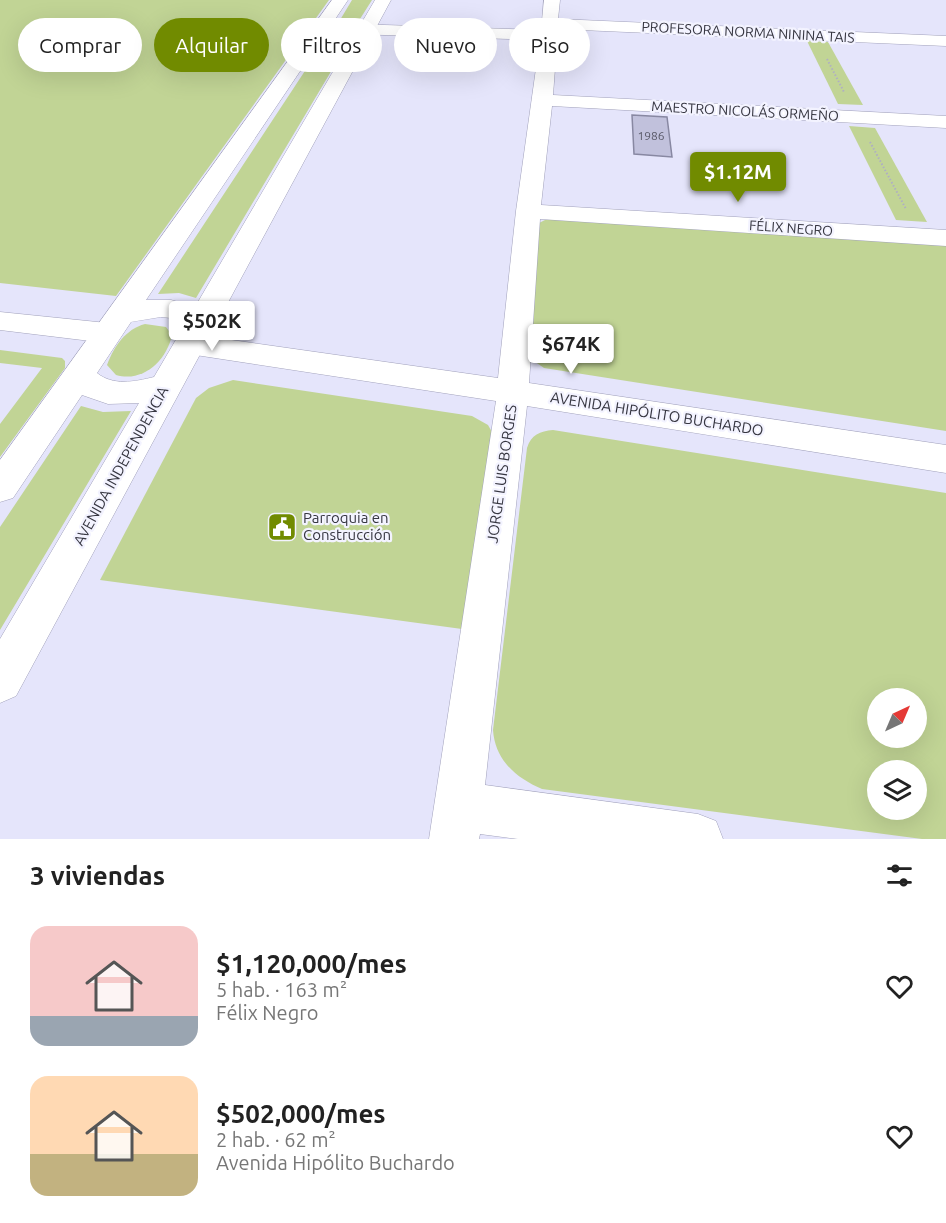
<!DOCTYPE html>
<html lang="es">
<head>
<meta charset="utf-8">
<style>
  :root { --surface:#fff; --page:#f6f6f6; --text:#222; --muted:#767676; --accent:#718b00 }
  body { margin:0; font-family:Ubuntu,sans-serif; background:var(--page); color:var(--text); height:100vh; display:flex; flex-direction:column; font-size:22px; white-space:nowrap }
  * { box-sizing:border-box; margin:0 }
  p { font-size:20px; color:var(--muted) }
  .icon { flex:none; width:33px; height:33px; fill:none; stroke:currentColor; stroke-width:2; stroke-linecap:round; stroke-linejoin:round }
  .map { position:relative; height:839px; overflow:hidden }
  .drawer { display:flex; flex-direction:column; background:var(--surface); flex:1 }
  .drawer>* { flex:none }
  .guide { position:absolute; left:18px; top:18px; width:600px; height:54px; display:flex; gap:12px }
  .needle { width:39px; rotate:44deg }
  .fabs { position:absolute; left:867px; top:688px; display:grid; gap:12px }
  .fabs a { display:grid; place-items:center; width:60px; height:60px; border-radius:50%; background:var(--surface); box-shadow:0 6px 24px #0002; font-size:30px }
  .price { position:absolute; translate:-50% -51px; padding:0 14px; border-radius:6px; background:#fff; color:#222; font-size:20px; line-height:39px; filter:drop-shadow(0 2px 3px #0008) }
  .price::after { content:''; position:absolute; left:50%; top:36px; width:18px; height:14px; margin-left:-9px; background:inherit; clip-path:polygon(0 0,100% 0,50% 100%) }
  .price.active { background:var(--accent); color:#fff }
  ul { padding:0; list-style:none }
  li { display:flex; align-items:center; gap:18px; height:150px; padding:0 30px }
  li span { display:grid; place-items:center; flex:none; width:168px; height:120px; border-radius:18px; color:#555 }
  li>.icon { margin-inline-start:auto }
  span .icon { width:72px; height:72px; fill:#fffc; stroke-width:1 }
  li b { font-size:26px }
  h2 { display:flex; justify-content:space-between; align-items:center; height:72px; padding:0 30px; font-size:26px }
  .tag { padding:0 21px; border-radius:27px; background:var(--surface); box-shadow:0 6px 24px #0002; font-size:21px; line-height:54px }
  .tag.active { background:var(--accent); color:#fff }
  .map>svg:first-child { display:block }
  .green { fill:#c1d495; fill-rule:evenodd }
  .building { fill:#c1c1dc; stroke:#8888a2; stroke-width:1.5 }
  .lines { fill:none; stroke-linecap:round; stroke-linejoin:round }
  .street-casing { stroke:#a1a1bb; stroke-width:1 }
  .secondary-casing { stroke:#a1a1bb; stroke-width:1 }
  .path { stroke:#afafc2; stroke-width:2; stroke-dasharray:1.5 2; stroke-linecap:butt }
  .street { fill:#fff; fill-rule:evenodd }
  .secondary { fill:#fff; fill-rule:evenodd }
  .labels { text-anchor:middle; stroke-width:4.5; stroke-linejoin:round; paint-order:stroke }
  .number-label { font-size:12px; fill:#595968 }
  .far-street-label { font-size:14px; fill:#363641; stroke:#f3f3ff }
  .street-label { font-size:15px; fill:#363641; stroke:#f3f3ff }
  .poi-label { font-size:15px; fill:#363641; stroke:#f3f3ff; text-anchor:start }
</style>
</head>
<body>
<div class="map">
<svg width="946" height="839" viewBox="0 0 946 839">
  <rect width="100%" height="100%" fill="#e5e5fb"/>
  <g class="green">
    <polygon points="0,0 329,0 116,296 0,283"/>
    <polygon points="352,0 372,0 360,19 348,22 340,20"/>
    <polygon points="335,38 346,39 348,43 196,298 179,293 158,294 324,42"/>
    <polygon points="807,41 828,42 863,105 838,104"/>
    <polygon points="849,126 875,128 927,222 896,220"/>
    <polygon points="547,219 946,245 946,431 544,368 531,359 529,352 539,223"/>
    <path d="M145 324 166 327 172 335C167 360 143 383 116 375L107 365C114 346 126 329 145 324Z"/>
    <polygon points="0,350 62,358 65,361 65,368 0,457 0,424 42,368 0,363"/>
    <polygon points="233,380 472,416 488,425 492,432 462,629 100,580 196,398 209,388"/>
    <polygon points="81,406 103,412 131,411 0,630 0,527"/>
    <path d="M553 430 946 493V839H922L542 789C516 778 495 760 493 730L527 448C531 435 540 431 553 430ZM878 699H916V738H878ZM878 771H916V810H878Z"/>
  </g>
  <polygon class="building" points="632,115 667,117 672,157 634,154"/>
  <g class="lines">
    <g class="street-casing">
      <g id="street">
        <polygon points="544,0 560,0 558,19 946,36 946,46 558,29 553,95 946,116 946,128 552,106 541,205 946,230 946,246 540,219 529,383 946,445 946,473 527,406 485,785 698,814 716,821 723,839 518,839 480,834 479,839 429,839 496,401 189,354 178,351 174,344 178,337 189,334 498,378 516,211 540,40 321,33 313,28 321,23 541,30"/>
        <polygon points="0,312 107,323 117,326 122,333 117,340 107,343 0,330"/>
      </g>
    </g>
    <g class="secondary-casing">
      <path id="secondary" d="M332 0H348L146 300H171L195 307 375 0H391L16 696 0 703V639L139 403 108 404 82 395 13 498 0 502V460ZM161 317 171 318 184 326 154 377C134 382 113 386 97 373L131 322Z"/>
    </g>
    <g class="path">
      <polyline points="827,59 844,92"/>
      <polyline points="870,142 906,209"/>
    </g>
    <use href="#street" class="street"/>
    <use href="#secondary" class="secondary"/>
  </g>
  <defs>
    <g id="civic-square" transform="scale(1.5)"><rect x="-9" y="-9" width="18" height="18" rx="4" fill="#718b00" stroke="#f3f3ff"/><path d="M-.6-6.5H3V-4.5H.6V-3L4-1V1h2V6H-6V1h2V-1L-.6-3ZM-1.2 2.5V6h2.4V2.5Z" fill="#fff"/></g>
  </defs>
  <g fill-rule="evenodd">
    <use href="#civic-square" x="282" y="527"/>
  </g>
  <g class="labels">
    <g class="number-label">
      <text x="651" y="140">1986</text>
    </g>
    <g class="far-street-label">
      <text transform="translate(748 32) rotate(3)" y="5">PROFESORA NORMA NININA TAIS</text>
      <text transform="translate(745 111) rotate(3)" y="5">MAESTRO NICOLÁS ORMEÑO</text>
      <text transform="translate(791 228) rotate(4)" y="5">FÉLIX NEGRO</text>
    </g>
    <g class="street-label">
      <text transform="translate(657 414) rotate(9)" y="5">AVENIDA HIPÓLITO BUCHARDO</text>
      <text transform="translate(121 466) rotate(-61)" y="5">AVENIDA INDEPENDENCIA</text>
      <text transform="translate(502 474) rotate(-82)" y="5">JORGE LUIS BORGES</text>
    </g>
    <g class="poi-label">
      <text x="303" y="523">Parroquia en<tspan x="303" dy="17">Construcción</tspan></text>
    </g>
  </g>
</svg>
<div class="fabs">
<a><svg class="needle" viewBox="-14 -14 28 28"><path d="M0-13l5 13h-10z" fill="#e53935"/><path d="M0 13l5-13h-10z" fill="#767676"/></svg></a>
<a><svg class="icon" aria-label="layers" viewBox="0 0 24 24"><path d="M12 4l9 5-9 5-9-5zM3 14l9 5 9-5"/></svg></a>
</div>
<b class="price active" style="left:738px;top:203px">$1.12M</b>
<b class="price" style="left:212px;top:352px">$502K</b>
<b class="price" style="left:571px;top:375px">$674K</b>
<div class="guide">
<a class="tag">Comprar</a>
<a class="tag active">Alquilar</a>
<a class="tag">Filtros</a>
<a class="tag">Nuevo</a>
<a class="tag">Piso</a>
</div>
</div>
<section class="drawer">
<h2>3 viviendas<svg class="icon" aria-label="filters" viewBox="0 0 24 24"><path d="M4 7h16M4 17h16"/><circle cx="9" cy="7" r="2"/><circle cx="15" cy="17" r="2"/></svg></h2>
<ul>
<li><span style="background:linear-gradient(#f6c9c9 75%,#9aa5b1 0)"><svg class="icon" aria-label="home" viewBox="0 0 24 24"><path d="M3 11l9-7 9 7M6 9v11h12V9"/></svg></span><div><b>$1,120,000/mes</b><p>5 hab. · 163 m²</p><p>Félix Negro</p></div><svg class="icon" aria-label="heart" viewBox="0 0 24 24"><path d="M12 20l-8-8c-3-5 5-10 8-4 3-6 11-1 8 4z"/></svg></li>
<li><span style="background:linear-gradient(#ffd9b3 65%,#c2b280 0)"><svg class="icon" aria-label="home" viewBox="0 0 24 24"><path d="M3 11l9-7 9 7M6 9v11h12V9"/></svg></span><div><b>$502,000/mes</b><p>2 hab. · 62 m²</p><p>Avenida Hipólito Buchardo</p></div><svg class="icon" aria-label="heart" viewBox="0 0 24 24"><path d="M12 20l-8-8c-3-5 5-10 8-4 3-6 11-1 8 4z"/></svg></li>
</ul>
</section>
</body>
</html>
